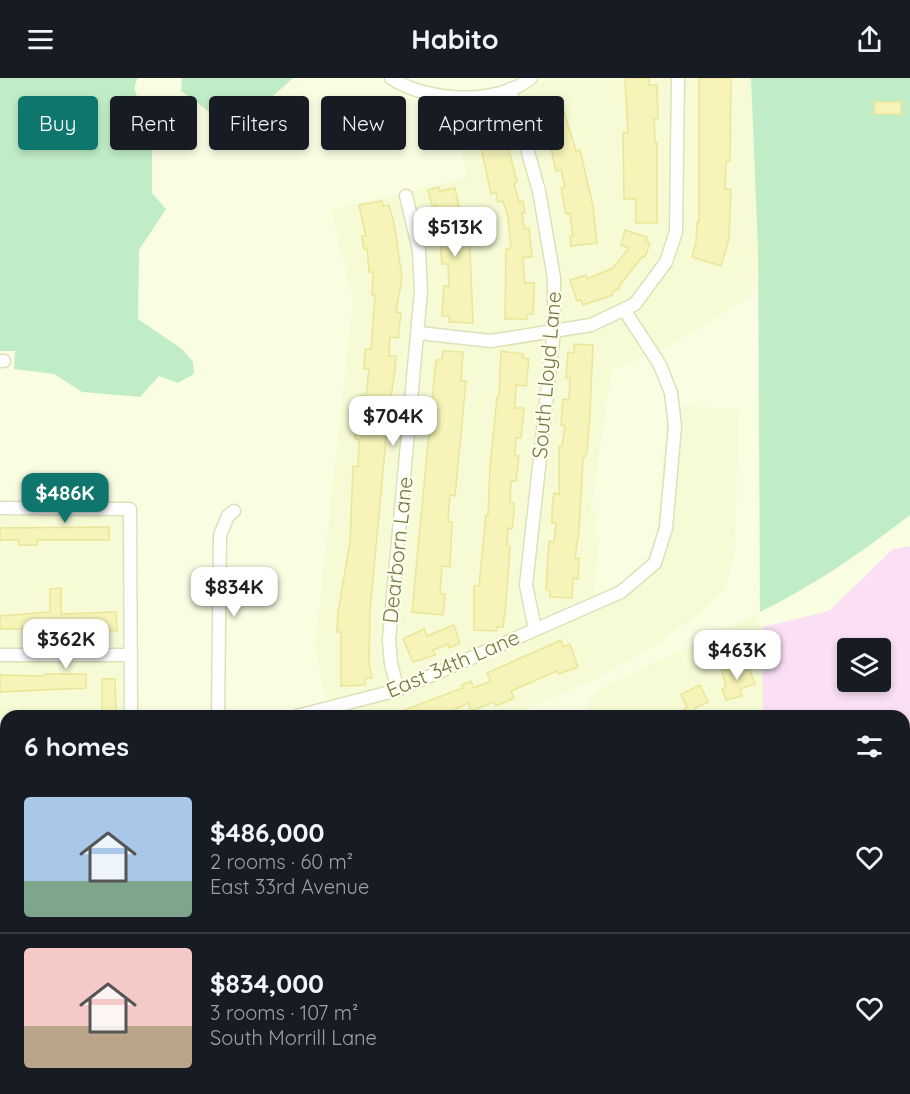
<!DOCTYPE html>
<html lang="en">
<head>
<meta charset="utf-8">
<style>
  :root { --surface:#171b24; --page:#20242c; --text:#f1f3f6; --muted:#9ea1a6; --line:#363941; --accent:#0f766e }
  body { margin:0; font-family:Quicksand,sans-serif; background:var(--page); color:var(--text); height:100vh; display:flex; flex-direction:column; font-size:22px; white-space:nowrap }
  * { box-sizing:border-box; margin:0 }
  p { font-size:20px; color:var(--muted) }
  .icon { flex:none; width:33px; height:33px; fill:none; stroke:currentColor; stroke-width:2; stroke-linecap:round; stroke-linejoin:round }
  .map { position:relative; flex:1; overflow:hidden }
  .sheet { position:absolute; left:0px; top:632px; width:910px; height:386px; display:flex; flex-direction:column; background:var(--surface); border-radius:18px 18px 0 0; box-shadow:0 3px 9px #0003 }
  .sheet>* { flex:none }
  .banner { position:absolute; left:18px; top:18px; width:600px; height:54px; display:flex; gap:12px }
  .buttons { position:absolute; left:837px; top:560px; display:grid; gap:12px }
  .buttons a { display:grid; place-items:center; width:54px; height:54px; border-radius:6px; background:var(--surface); box-shadow:0 3px 9px #0003; font-size:30px }
  .price { position:absolute; translate:-50% -51px; padding:0 14px; border-radius:12px; background:#fff; color:#222; font-size:20px; line-height:39px; filter:drop-shadow(0 2px 3px #0008) }
  .price::after { content:''; position:absolute; left:50%; top:36px; width:18px; height:14px; margin-left:-9px; background:inherit; clip-path:polygon(0 0,100% 0,50% 100%) }
  .price.active { background:var(--accent); color:#fff }
  ul { padding:0; list-style:none }
  li { display:flex; align-items:center; gap:18px; height:150px; padding:0 24px }
  li+li { border-top:2px solid var(--line) }
  li span { display:grid; place-items:center; flex:none; width:168px; height:120px; border-radius:6px; color:#555 }
  li>.icon { margin-inline-start:auto }
  span .icon { width:72px; height:72px; fill:#fffc; stroke-width:1 }
  li b { font-size:26px }
  h2 { display:flex; justify-content:space-between; align-items:center; height:72px; padding:0 24px; font-size:26px }
  .pill { padding:0 21px; border-radius:6px; background:var(--surface); box-shadow:0 3px 9px #0003; font-size:21px; line-height:54px }
  .pill.active { background:var(--accent); color:#fff }
  header { display:flex; justify-content:space-between; align-items:center; height:78px; padding:0 24px; background:var(--surface); font-size:27px; font-weight:700 }
  .map>svg:first-child { display:block }
  .residential { fill:#f6fbd6 }
  .education { fill:#fadff5; fill-rule:evenodd }
  .green { fill:#c0edc7 }
  .building { fill:#f6f4b8; stroke:#eae697; stroke-width:1.5 }
  .lines { fill:none; stroke-linecap:round; stroke-linejoin:round }
  .minor-casing { stroke:#dfe0ba; stroke-width:15 }
  .minor { stroke:#fff; stroke-width:12 }
  .labels { text-anchor:middle; stroke-width:5; stroke-linejoin:round; paint-order:stroke }
  .street-label { font-size:21px; fill:#787546; stroke:#fbffeb }
</style>
</head>
<body>
<header><svg class="icon" aria-label="menu" viewBox="0 0 24 24"><path d="M4 6h16M4 12h16M4 18h16"/></svg>Habito<svg class="icon" aria-label="share" viewBox="0 0 24 24"><path d="M12 15V3M7 8l5-5 5 5M5 13v7h14v-7"/></svg></header>
<div class="map">
<svg width="910" height="1016" viewBox="0 0 910 1016">
  <rect width="100%" height="100%" fill="#f9fee3"/>
  <g class="residential">
    <polygon points="547,0 751,0 759,191 751,218 670,268 612,292 591,432 597,433 595,456 600,457 593,519 624,504 644,486 655,461 668,327 739,331 735,473 726,509 705,531 660,564 596,601 512,637 291,638 290,633 326,624 315,569 353,221 331,132 467,99 451,30 493,26 526,13"/>
    <polygon points="0,438 123,438 123,637 6,638 6,717 0,717"/>
    <polygon points="754,537 763,549 763,637 582,638 596,613"/>
    <polygon points="0,763 6,763 6,1011 129,1011 130,1016 0,1016"/>
    <rect x="150" y="1011" width="612" height="5"/>
  </g>
  <path class="education" d="M910 468V1016H762V1011H904V638L763 637V549L829 533 893 471ZM848 570H880V603H848Z"/>
  <g class="green">
    <path d="M0 0H138C128 15 144 27 153 36 157 40 160 47 163 53L152 68V115L166 131 139 172 138 241 182 271 193 284 194 296 178 305 159 298 140 319 82 314 54 296 14 291 15 273H0Z"/>
    <polygon points="182,0 293,0 263,27 221,42 181,13"/>
    <path d="M751 0H910V437C862 474 815 507 760 534L758 170Z"/>
  </g>
  <g class="building">
    <polygon points="625,0 649,0 649,7 657,7 658,41 654,41 655,64 657,64 657,145 636,145 636,121 624,121 623,55 628,55"/>
    <polygon points="699,0 731,0 730,83 726,83 725,111 731,111 729,161 721,188 692,179 696,165 697,144 699,144"/>
    <polygon points="561,24 576,73 580,72 593,128 597,165 571,168 570,158 573,157 570,135 566,136 561,110 565,109 561,92 556,93 550,66 537,32"/>
    <polygon points="875,24 901,24 901,36 874,36"/>
    <polygon points="492,45 493,51 503,48 517,104 514,105 519,124 523,123 525,135 522,135 524,151 529,150 532,179 523,179 524,195 525,205 534,205 534,216 533,236 527,236 527,241 505,241 506,171 511,170 508,139 503,123 498,124 496,114 491,116 481,69 474,71 469,51"/>
    <polygon points="439,109 440,113 455,110 463,148 469,147 473,245 449,244 449,238 442,238 444,208 449,208 448,186 442,186 439,157 446,156 446,150 443,134 439,134 437,127 432,128 428,112"/>
    <polygon points="382,123 383,128 389,127 394,145 402,200 396,234 401,235 398,260 390,259 389,278 396,278 395,292 388,340 370,532 369,586 372,600 365,600 365,607 341,608 341,554 337,554 338,534 350,464 353,388 358,389 359,362 355,361 356,341 360,317 366,318 369,291 364,291 365,271 371,271 375,217 372,217 373,194 369,194 367,170 364,171 362,158 366,158 359,127"/>
    <polygon points="625,152 647,159 646,163 650,165 645,179 643,178 619,208 620,210 612,214 613,217 583,227 581,222 577,223 570,202 586,197 587,201 613,190 629,170 621,167"/>
    <polygon points="574,266 593,267 590,335 587,374 583,382 579,453 575,480 579,480 578,501 573,500 572,520 550,519 550,513 546,512 549,463 554,464 556,445 552,445 552,431 554,415 559,416 559,368 562,368 565,348 561,347 563,321 569,322 570,300 566,300 568,274 574,275"/>
    <polygon points="443,273 463,274 461,303 466,303 455,418 450,417 449,427 448,444 452,444 450,489 442,488 440,516 445,516 443,537 412,534 436,282 442,282"/>
    <polygon points="501,273 523,276 523,280 529,281 526,308 516,307 515,330 524,330 521,360 516,360 515,378 519,378 516,403 511,403 510,425 514,425 514,435 512,451 508,450 507,467 510,468 506,525 503,549 497,549 497,553 474,552 474,508 479,508 486,437 488,437 490,389 497,319 499,319"/>
    <polygon points="109,449 109,462 37,462 37,467 19,467 19,462 0,462 0,450"/>
    <polygon points="61,510 61,536 116,534 117,553 101,552 101,547 59,548 59,551 0,551 0,538 50,534 50,511"/>
    <polygon points="454,547 460,565 449,570 448,566 433,572 435,577 413,584 403,561 424,551 427,558"/>
    <polygon points="561,562 563,569 570,566 578,589 558,596 557,593 511,613 514,620 496,628 494,624 471,633 468,625 442,638 389,638 463,610 461,607 471,603 473,610 491,603 487,595"/>
    <polygon points="742,582 748,587 755,606 740,611 742,618 726,622 722,611 726,609 722,593 741,587"/>
    <polygon points="45,596 86,596 86,610 0,614 0,597 45,598"/>
    <polygon points="102,601 115,601 116,635 102,635"/>
    <polygon points="700,607 708,624 695,630 698,638 670,638 687,630 681,616"/>
  </g>
  <g class="lines">
    <g class="minor-casing">
      <g id="minor">
        <path d="M391 0C427 24 496 28 531 0"/>
        <polyline points="510,11 539,113 554,200 554,253 526,507 535,551"/>
        <polyline points="419,255 491,263 591,247 635,226 666,184 676,154 678,0"/>
        <polyline points="0,283 4,283"/>
        <polyline points="0,430 130,431 131,638"/>
        <polyline points="0,577 131,577"/>
        <polyline points="398,612 391,586 389,562 421,213 419,172 406,118"/>
        <polyline points="218,638 220,457 228,438 234,433"/>
        <polyline points="297,638 398,612 621,514 655,485 666,450 675,348 671,315 660,287 625,233"/>
        <polyline points="0,723 6,723"/>
        <polyline points="0,759 6,759"/>
        <polyline points="0,905 6,905"/>
        <polyline points="138,1011 138,1016"/>
        <polyline points="281,1016 281,1011"/>
        <polyline points="581,1016 581,1011"/>
      </g>
    </g>
    <use href="#minor" class="minor"/>
  </g>
  <g class="labels">
    <g class="street-label">
      <text transform="translate(547 297) rotate(-85)" y="7">South Lloyd Lane</text>
      <text transform="translate(398 472) rotate(-84)" y="7">Dearborn Lane</text>
      <text transform="translate(453 586) rotate(-23)" y="7">East 34th Lane</text>
    </g>
  </g>
</svg>
<div class="buttons">
<a><svg class="icon" aria-label="layers" viewBox="0 0 24 24"><path d="M12 4l9 5-9 5-9-5zM3 14l9 5 9-5"/></svg></a>
</div>
<b class="price" style="left:455px;top:180px">$513K</b>
<b class="price" style="left:393px;top:369px">$704K</b>
<b class="price active" style="left:65px;top:446px">$486K</b>
<b class="price" style="left:234px;top:540px">$834K</b>
<b class="price" style="left:66px;top:592px">$362K</b>
<b class="price" style="left:737px;top:603px">$463K</b>
<div class="banner">
<a class="pill active">Buy</a>
<a class="pill">Rent</a>
<a class="pill">Filters</a>
<a class="pill">New</a>
<a class="pill">Apartment</a>
</div>
<section class="sheet">
<h2>6 homes<svg class="icon" aria-label="filters" viewBox="0 0 24 24"><path d="M4 7h16M4 17h16"/><circle cx="9" cy="7" r="2"/><circle cx="15" cy="17" r="2"/></svg></h2>
<ul>
<li><span style="background:linear-gradient(#a9c7e8 70%,#7fa58c 0)"><svg class="icon" aria-label="home" viewBox="0 0 24 24"><path d="M3 11l9-7 9 7M6 9v11h12V9"/></svg></span><div><b>$486,000</b><p>2 rooms · 60 m²</p><p>East 33rd Avenue</p></div><svg class="icon" aria-label="heart" viewBox="0 0 24 24"><path d="M12 20l-8-8c-3-5 5-10 8-4 3-6 11-1 8 4z"/></svg></li>
<li><span style="background:linear-gradient(#f6c9c9 65%,#b9a48a 0)"><svg class="icon" aria-label="home" viewBox="0 0 24 24"><path d="M3 11l9-7 9 7M6 9v11h12V9"/></svg></span><div><b>$834,000</b><p>3 rooms · 107 m²</p><p>South Morrill Lane</p></div><svg class="icon" aria-label="heart" viewBox="0 0 24 24"><path d="M12 20l-8-8c-3-5 5-10 8-4 3-6 11-1 8 4z"/></svg></li>
</ul>
</section>
</div>
</body>
</html>
